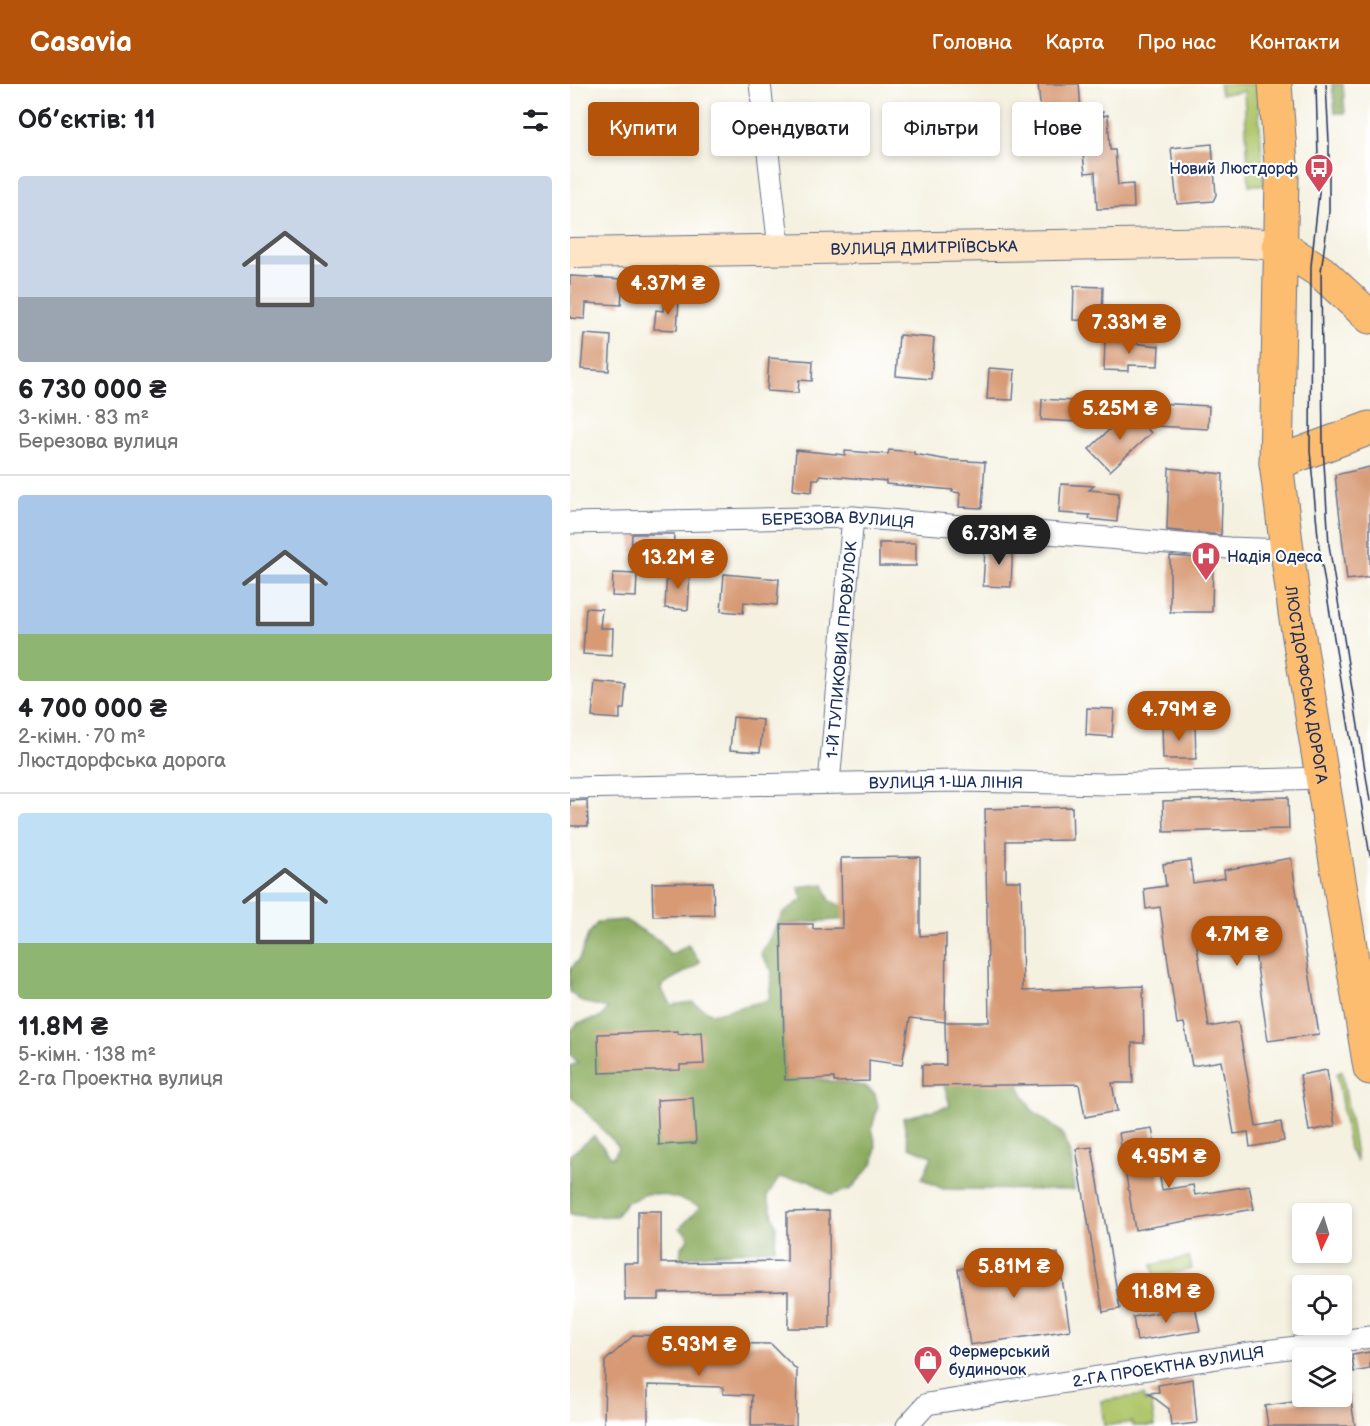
<!DOCTYPE html>
<html lang="uk">
<head>
<meta charset="utf-8">
<style>
  :root { --surface:#fff; --page:#f6f6f6; --text:#202124; --muted:#757577; --line:#e0e0e0; --accent:#b45309 }
  body { margin:0; font-family:"Balsamiq Sans",sans-serif; background:var(--page); color:var(--text); height:100vh; display:flex; flex-direction:column; font-size:22px; white-space:nowrap }
  * { box-sizing:border-box; margin:0 }
  p { font-size:20px; color:var(--muted) }
  .icon { flex:none; width:33px; height:33px; fill:none; stroke:currentColor; stroke-width:2; stroke-linecap:round; stroke-linejoin:round }
  .map { position:relative; flex:1; overflow:hidden }
  .details { display:flex; flex-direction:column; background:var(--surface); width:570px }
  .details>* { flex:none }
  .banner { position:absolute; left:18px; top:18px; width:570px; height:54px; display:flex; gap:12px }
  .needle { width:39px; rotate:184deg }
  .fabs { position:absolute; left:722px; top:1119px; display:grid; gap:12px }
  .fabs a { display:grid; place-items:center; width:60px; height:60px; border-radius:6px; background:var(--surface); box-shadow:0 3px 9px #0003; font-size:30px }
  .price { position:absolute; translate:-50% -51px; padding:0 14px; border-radius:21px; background:var(--accent); color:#fff; font-size:20px; line-height:39px; filter:drop-shadow(0 2px 3px #0008) }
  .price::after { content:''; position:absolute; left:50%; top:36px; width:18px; height:14px; margin-left:-9px; background:inherit; clip-path:polygon(0 0,100% 0,50% 100%) }
  .price.active { background:#222; color:#fff }
  ul { padding:0; list-style:none }
  li { display:grid; align-content:center; gap:12px; height:318px; padding:0 18px }
  li+li { border-top:2px solid var(--line) }
  li span { display:grid; place-items:center; height:186px; border-radius:6px; color:#555 }
  li>.icon { margin-inline-start:auto }
  span .icon { width:108px; height:108px; fill:#fffc; stroke-width:1 }
  li b { font-size:26px }
  h2 { display:flex; justify-content:space-between; align-items:center; height:72px; padding:0 18px; font-size:26px }
  .chip { padding:0 21px; border-radius:6px; background:var(--surface); box-shadow:0 3px 9px #0003; font-size:21px; line-height:54px }
  .chip.active { background:var(--accent); color:#fff }
  header { display:flex; align-items:center; gap:36px; box-sizing:border-box; height:84px; padding:0 30px; background:var(--accent); color:#fff }
  header strong { font-size:28px }
  nav { display:flex; gap:33px; margin-inline-start:auto; font-size:21px }
  main { display:flex; flex:1; min-height:0 }
  .map>svg:first-child { display:block }
  .green { fill:#b0c86d; stroke:#667c66; stroke-width:1.5 }
  .forest { fill:#8cac60; stroke:#546e5f; stroke-width:1.5 }
  .building { fill:#d79a74 }
  .lines { fill:none; stroke-linecap:round; stroke-linejoin:round }
  .minor-casing { stroke:#67738c; stroke-width:23 }
  .secondary-casing { stroke:#67738c; stroke-width:32 }
  .primary-casing { stroke:#67738c; stroke-width:35 }
  .minor { stroke:#fff; stroke-width:21 }
  .secondary { stroke:#fee5c5; stroke-width:30 }
  .primary { stroke:#fcbd6f; stroke-width:33 }
  .tram { stroke:#1b2f5e; stroke-width:1.5 }
  .labels { text-anchor:middle; stroke-width:4.5; stroke-linejoin:round; paint-order:stroke }
  .poi-label { font-size:16px; fill:#1b2f5e; stroke:#fff; text-anchor:start }
  .street-label { font-size:16px; fill:#1b2f5e; stroke:#fff }
</style>
</head>
<body>
<header>
<strong>Casavia</strong>
<nav><a>Головна</a><a>Карта</a><a>Про нас</a><a>Контакти</a></nav>
</header>
<main>
<section class="details">
<h2>Об’єктів: 11<svg class="icon" aria-label="filters" viewBox="0 0 24 24"><path d="M4 7h16M4 17h16"/><circle cx="9" cy="7" r="2"/><circle cx="15" cy="17" r="2"/></svg></h2>
<ul>
<li><span style="background:linear-gradient(#c9d6e8 65%,#9aa5b1 0)"><svg class="icon" aria-label="home" viewBox="0 0 24 24"><path d="M3 11l9-7 9 7M6 9v11h12V9"/></svg></span><div><b>6 730 000 ₴</b><p>3-кімн. · 83 m²</p><p>Березова вулиця</p></div></li>
<li><span style="background:linear-gradient(#a9c7e8 75%,#8fb573 0)"><svg class="icon" aria-label="home" viewBox="0 0 24 24"><path d="M3 11l9-7 9 7M6 9v11h12V9"/></svg></span><div><b>4 700 000 ₴</b><p>2-кімн. · 70 m²</p><p>Люстдорфська дорога</p></div></li>
<li><span style="background:linear-gradient(#bfe0f5 70%,#8fb573 0)"><svg class="icon" aria-label="home" viewBox="0 0 24 24"><path d="M3 11l9-7 9 7M6 9v11h12V9"/></svg></span><div><b>11.8M ₴</b><p>5-кімн. · 138 m²</p><p>2-га Проектна вулиця</p></div></li>
</ul>
</section>
<div class="map">
<svg width="800" height="1342" viewBox="0 0 800 1342">
  <rect width="100%" height="100%" fill="#fff"/>
  <filter id="ink" filterUnits="userSpaceOnUse"><feTurbulence type="fractalNoise" baseFrequency=".0167" numOctaves="2"/><feDisplacementMap in="SourceGraphic" scale="12" xChannelSelector="R" yChannelSelector="G"/><feConvolveMatrix kernelMatrix="1 2 1 2 8 2 1 2 1" color-interpolation-filters="sRGB"/></filter>
  <filter id="wash" filterUnits="userSpaceOnUse"><feTurbulence type="fractalNoise" baseFrequency=".008" numOctaves="4" result="noise"/><feDisplacementMap in="SourceGraphic" scale="24" xChannelSelector="R" yChannelSelector="G"/><feGaussianBlur stdDeviation="1.35" result="paint"/><feColorMatrix in="noise" values="0 0 0 0 0 0 0 0 0 0 0 0 0 0 0 0 0 1.4 0 .05"/><feComposite in="paint" operator="in"/></filter>
  <g filter="url(#wash)">
    <rect width="100%" height="100%" fill="#f5f1e1"/>
    <g class="green">
      <polygon points="649,0 687,0 694,101 679,101 674,7 651,10"/>
      <polygon points="772,987 787,1078 779,1065 767,990"/>
      <polygon points="619,1173 622,1185 585,1193 582,1181"/>
      <polygon points="574,1311 574,1317 581,1317 585,1342 563,1342 562,1338 534,1342 531,1317"/>
    </g>
    <g class="forest">
      <polygon points="762,0 773,0 775,29 765,29"/>
      <path d="M254 800 260 817 288 828 293 834 212 840 215 995H247L295 1002 305 1010 308 1022 302 1044 306 1062 304 1078 281 1105 261 1111 239 1096 209 1094 197 1112 206 1142 205 1164C173 1169 141 1167 110 1175L111 1164 118 1155 116 1149 110 1144 130 1123C119 1117 85 1106 73 1111 66 1114 64 1117 56 1118L46 1132 19 1133 0 1130V1071L24 1052 42 1074 49 1063 0 1011V982L8 979 0 970V948L8 939 32 933 38 924 12 918 0 908V886L9 875 18 851 28 838 55 836 90 857 100 871 118 861 130 878C116 891 104 890 90 904L102 921 122 918 142 930 199 916 202 887 191 870 213 829 233 815 228 803Z"/>
      <polygon points="444,992 461,1025 492,1049 501,1073 504,1106 373,1105 352,1095 362,1072 339,1063 333,1034 380,1022 374,1000"/>
    </g>
    <g id="blocks">
      <g class="building">
        <polygon points="468,0 509,0 511,26 471,30"/>
        <polygon points="533,28 533,32 538,31 540,66 545,66 548,101 563,100 564,124 527,125 525,88 515,89 509,30"/>
        <polygon points="642,60 646,111 643,117 607,120 601,64"/>
        <polygon points="0,192 53,195 51,221 16,219 15,235 0,234"/>
        <polygon points="504,202 533,203 532,237 503,236"/>
        <polygon points="94,216 109,217 107,246 84,245 86,226 93,227"/>
        <polygon points="14,250 41,252 39,287 11,285"/>
        <polygon points="329,251 364,254 361,295 326,292"/>
        <polygon points="535,256 589,262 588,282 559,281 559,287 534,286"/>
        <polygon points="199,274 243,277 242,297 229,296 228,309 197,307"/>
        <polygon points="419,284 445,286 443,316 417,315"/>
        <polygon points="504,314 530,316 528,339 471,336 472,315 503,317"/>
        <polygon points="587,319 639,322 638,345 586,342"/>
        <polygon points="560,326 581,349 540,387 519,365"/>
        <polygon points="226,366 275,371 275,367 318,370 319,366 344,368 344,370 379,376 415,378 412,424 389,423 390,409 382,408 383,406 316,400 316,397 250,391 249,395 243,395 242,408 223,406"/>
        <polygon points="800,383 800,493 777,496 765,391"/>
        <polygon points="599,384 653,390 651,451 597,446"/>
        <polygon points="491,400 524,402 519,406 549,409 547,438 519,435 520,431 489,429"/>
        <polygon points="62,450 104,450 103,469 61,468"/>
        <polygon points="425,458 443,459 441,503 413,502 415,465 424,465"/>
        <rect x="309" y="459" width="37" height="23"/>
        <polygon points="600,472 643,475 642,528 600,528"/>
        <polygon points="97,486 120,488 118,526 95,524"/>
        <polygon points="43,489 67,490 66,513 42,512"/>
        <polygon points="154,490 209,495 207,521 174,518 173,529 151,527"/>
        <polygon points="16,524 32,525 30,544 43,544 42,572 13,570"/>
        <polygon points="25,598 56,601 54,625 50,625 50,635 22,633"/>
        <polygon points="517,624 544,625 542,653 516,651"/>
        <polygon points="163,633 193,636 190,668 160,666"/>
        <polygon points="625,640 626,675 593,675 592,641"/>
        <polygon points="718,713 719,745 594,748 593,717"/>
        <polygon points="17,716 18,742 0,742 0,717"/>
        <polygon points="502,723 503,756 436,757 436,797 451,797 453,907 573,902 574,959 562,959 563,999 542,999 547,1027 515,1033 509,1000 352,1002 352,981 376,981 375,938 419,938 415,725"/>
        <polygon points="350,773 350,852 376,850 375,938 340,934 332,981 299,976 299,997 264,998 264,994 215,996 211,840 243,840 243,845 272,844 271,774"/>
        <polygon points="721,774 749,950 698,957 682,848 626,855 639,943 668,938 686,1042 711,1038 714,1057 680,1063 678,1048 664,1050 651,977 622,982 614,939 607,940 590,823 576,825 574,805 596,802 593,780 620,776 623,799 655,794 654,786"/>
        <polygon points="143,798 144,831 83,832 82,799"/>
        <polygon points="108,947 108,950 132,948 134,980 110,981 110,986 29,989 28,950"/>
        <polygon points="757,986 765,1042 739,1047 730,991"/>
        <polygon points="123,1014 126,1059 89,1061 87,1016"/>
        <polygon points="582,1044 592,1106 623,1101 625,1111 679,1102 684,1125 565,1146 549,1049"/>
        <polygon points="522,1063 550,1225 533,1228 506,1065"/>
        <polygon points="68,1127 91,1127 91,1179 217,1177 217,1128 259,1127 260,1244 218,1244 218,1207 89,1209 89,1216 55,1216 54,1179 68,1179"/>
        <polygon points="488,1169 500,1246 400,1261 388,1185"/>
        <polygon points="625,1222 630,1247 567,1257 563,1233"/>
        <polygon points="64,1251 116,1252 116,1254 130,1254 130,1259 201,1260 227,1286 226,1342 181,1342 182,1311 153,1310 153,1303 78,1301 78,1342 34,1342 35,1277"/>
        <polygon points="800,1268 800,1285 784,1288 782,1271"/>
        <polygon points="623,1295 627,1339 601,1342 599,1325 578,1309 589,1308 588,1301"/>
        <polygon points="780,1310 785,1342 698,1342 695,1322"/>
      </g>
    </g>
  </g>
  <g filter="url(#ink)">
    <use href="#blocks" fill-opacity="0" stroke="#67738c" stroke-width="1.5"/>
    <g class="lines">
      <g class="minor-casing">
        <g id="minor">
          <polyline points="190,0 209,164"/>
          <path id="s1" d="M0 439 283 433 659 464 717 466"/>
          <path id="s2" d="M259 699 283 433"/>
          <path id="s3" d="M0 704 387 697 536 700 753 694"/>
          <path id="s4" d="M337 1342 357 1320 673 1270 800 1253"/>
        </g>
      </g>
      <g class="secondary-casing">
        <g id="secondary">
          <path id="s5" d="M0 169 665 158 709 161"/>
        </g>
      </g>
      <g class="primary-casing">
        <g id="primary">
          <path id="s6" d="M705 0 712 94 706 379 725 529 800 984"/>
          <polyline points="709,161 751,188 800,233"/>
          <polyline points="706,379 800,344"/>
        </g>
      </g>
      <use href="#minor" class="minor"/>
      <use href="#secondary" class="secondary"/>
      <use href="#primary" class="primary"/>
      <g class="tram">
        <polyline points="746,0 749,109 741,182 740,367 749,463 800,772"/>
        <polyline points="756,0 759,58 759,128 751,188 753,362 759,461 800,717"/>
      </g>
    </g>
  </g>
  <defs>
    <g id="bus-pin" transform="scale(1.5)"><path d="M0 17L-7.5 6A9.5 9.5 0 1 1 7.5 6Z" fill="#d1495b" stroke="#fff"/><path d="M-5-6H5V4H4V6H2V4H-2V6H-4V4H-5ZM-3.5-4V0h7V-4ZM-3.5 1.2v1.5H-2V1.2ZM2 1.2v1.5H3.5V1.2Z" fill="#fff"/></g>
    <g id="hospital-pin" transform="scale(1.5)"><path d="M0 17L-7.5 6A9.5 9.5 0 1 1 7.5 6Z" fill="#d1495b" stroke="#fff"/><path d="M-5-5h3v3.5h4V-5h3V5h-3V1.5h-4V5h-3Z" fill="#fff"/></g>
    <g id="shop-pin" transform="scale(1.5)"><path d="M0 17L-7.5 6A9.5 9.5 0 1 1 7.5 6Z" fill="#d1495b" stroke="#fff"/><path d="M-5-2.5h2.3a2.7 3.5 0 0 1 5.4 0H5L5.5 6h-11ZM-1.5-2.5h3a1.5 2.3 0 0 0-3 0Z" fill="#fff"/></g>
  </defs>
  <g fill-rule="evenodd">
    <use href="#bus-pin" x="749" y="84"/>
    <use href="#hospital-pin" x="636" y="472"/>
    <use href="#shop-pin" x="358" y="1276"/>
  </g>
  <g class="labels">
    <g class="poi-label">
      <text x="728" y="90" text-anchor="end">Новий Люстдорф</text>
      <text x="657" y="478">Надія Одеса</text>
      <text x="379" y="1273">Фермерський<tspan x="379" dy="18">будиночок</tspan></text>
    </g>
    <g class="street-label">
      <text dy="6" stroke="none"><textPath href="#s5" startOffset="354">ВУЛИЦЯ ДМИТРІЇВСЬКА</textPath></text>
      <text dy="6" stroke="none"><textPath href="#s1" startOffset="268">БЕРЕЗОВА ВУЛИЦЯ</textPath></text>
      <text dy="6" stroke="none"><textPath href="#s2" startOffset="134">1-Й ТУПИКОВИЙ ПРОВУЛОК</textPath></text>
      <text dy="6" stroke="none"><textPath href="#s6" startOffset="603">ЛЮСТДОРФСЬКА ДОРОГА</textPath></text>
      <text dy="6" stroke="none"><textPath href="#s3" startOffset="376">ВУЛИЦЯ 1-ША ЛІНІЯ</textPath></text>
      <text dy="6" stroke="none"><textPath href="#s4" startOffset="274">2-ГА ПРОЕКТНА ВУЛИЦЯ</textPath></text>
    </g>
  </g>
</svg>
<div class="fabs">
<a><svg class="needle" viewBox="-14 -14 28 28"><path d="M0-13l5 13h-10z" fill="#e53935"/><path d="M0 13l5-13h-10z" fill="#757577"/></svg></a>
<a><svg class="icon" aria-label="locate" viewBox="0 0 24 24"><circle cx="12" cy="12" r="6"/><path d="M12 2v4M12 18v4M2 12h4M18 12h4"/></svg></a>
<a><svg class="icon" aria-label="layers" viewBox="0 0 24 24"><path d="M12 4l9 5-9 5-9-5zM3 14l9 5 9-5"/></svg></a>
</div>
<b class="price" style="left:98px;top:232px">4.37M ₴</b>
<b class="price" style="left:559px;top:271px">7.33M ₴</b>
<b class="price" style="left:550px;top:357px">5.25M ₴</b>
<b class="price active" style="left:429px;top:482px">6.73M ₴</b>
<b class="price" style="left:108px;top:506px">13.2M ₴</b>
<b class="price" style="left:609px;top:658px">4.79M ₴</b>
<b class="price" style="left:667px;top:883px">4.7M ₴</b>
<b class="price" style="left:599px;top:1105px">4.95M ₴</b>
<b class="price" style="left:444px;top:1215px">5.81M ₴</b>
<b class="price" style="left:596px;top:1240px">11.8M ₴</b>
<b class="price" style="left:129px;top:1293px">5.93M ₴</b>
<div class="banner">
<a class="chip active">Купити</a>
<a class="chip">Орендувати</a>
<a class="chip">Фільтри</a>
<a class="chip">Нове</a>
</div>
</div>
</main>
</body>
</html>
